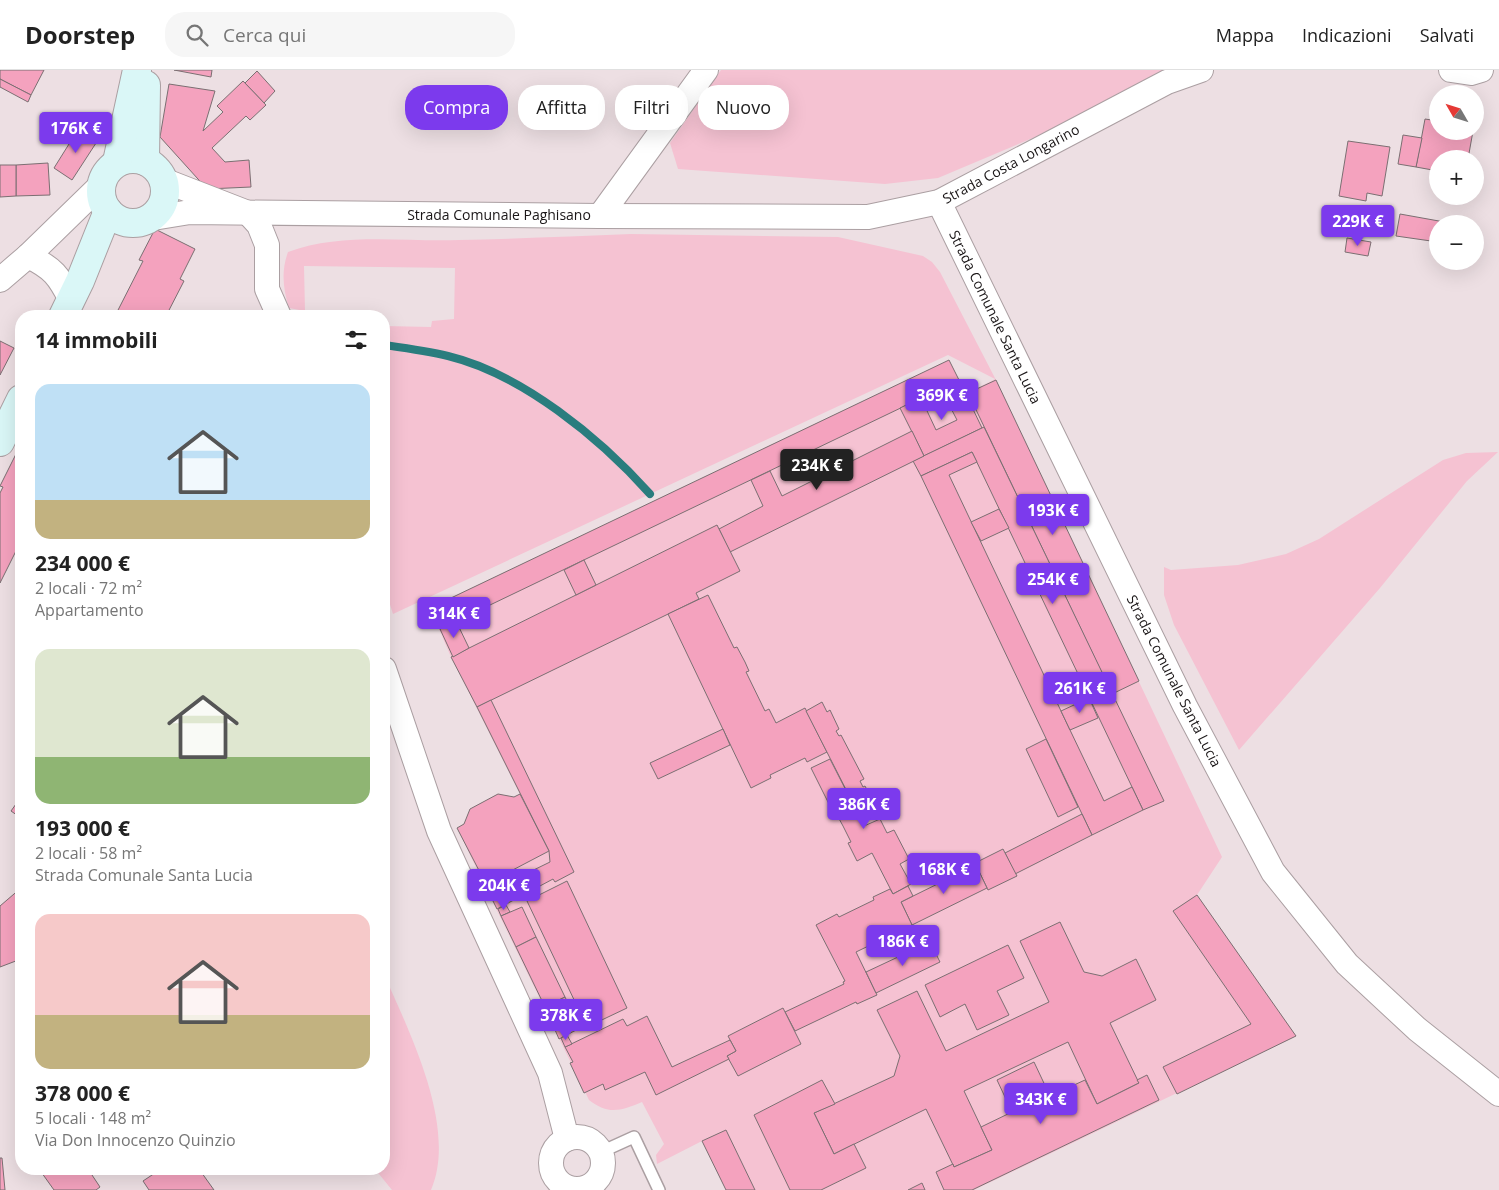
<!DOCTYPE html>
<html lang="it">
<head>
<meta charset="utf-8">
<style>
  :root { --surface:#fff; --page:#f6f6f6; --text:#222; --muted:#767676; --line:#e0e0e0; --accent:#7c3aed }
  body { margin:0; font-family:"Open Sans",sans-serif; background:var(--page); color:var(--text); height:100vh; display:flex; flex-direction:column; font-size:19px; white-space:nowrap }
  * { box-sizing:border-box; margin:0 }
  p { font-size:16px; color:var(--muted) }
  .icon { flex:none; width:28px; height:28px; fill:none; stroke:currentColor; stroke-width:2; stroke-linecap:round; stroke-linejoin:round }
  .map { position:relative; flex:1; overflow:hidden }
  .details { position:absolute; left:15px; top:240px; width:375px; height:865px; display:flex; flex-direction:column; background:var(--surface); border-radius:20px; box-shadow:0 5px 20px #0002 }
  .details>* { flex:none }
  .guide { position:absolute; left:405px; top:15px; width:475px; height:45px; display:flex; gap:10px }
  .needle { width:32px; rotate:309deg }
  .fabs { position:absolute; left:1429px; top:15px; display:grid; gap:10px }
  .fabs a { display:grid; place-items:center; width:55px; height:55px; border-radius:50%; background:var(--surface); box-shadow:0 5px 20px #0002; font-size:25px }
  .price { position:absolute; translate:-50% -42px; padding:0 11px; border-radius:5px; background:var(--accent); color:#fff; font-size:16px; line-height:32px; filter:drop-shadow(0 1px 2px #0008) }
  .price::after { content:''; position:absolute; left:50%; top:30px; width:15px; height:11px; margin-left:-8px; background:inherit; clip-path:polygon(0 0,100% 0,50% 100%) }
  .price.selected { background:#222; color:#fff }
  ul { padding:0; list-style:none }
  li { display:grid; align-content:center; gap:10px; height:265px; padding:0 20px }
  li span { display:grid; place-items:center; height:155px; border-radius:15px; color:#555 }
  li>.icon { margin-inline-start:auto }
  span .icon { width:90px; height:90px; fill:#fffc; stroke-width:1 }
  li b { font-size:21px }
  h2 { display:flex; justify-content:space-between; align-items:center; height:60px; padding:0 20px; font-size:21px }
  .tag { padding:0 18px; border-radius:20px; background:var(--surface); box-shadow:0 5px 20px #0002; font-size:18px; line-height:45px }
  .tag.selected { background:var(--accent); color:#fff }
  header { display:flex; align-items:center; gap:30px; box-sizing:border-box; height:70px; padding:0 25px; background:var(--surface); border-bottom:1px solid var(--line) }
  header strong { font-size:24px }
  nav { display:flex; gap:28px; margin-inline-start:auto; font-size:18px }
  .search { width:350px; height:45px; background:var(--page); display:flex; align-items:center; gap:12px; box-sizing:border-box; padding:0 18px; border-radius:20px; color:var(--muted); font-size:19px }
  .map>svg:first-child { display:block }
  .green { fill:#f5c2d2 }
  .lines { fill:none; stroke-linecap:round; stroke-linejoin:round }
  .stream { stroke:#2a7d7e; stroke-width:8 }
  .building { fill:#f4a2be; stroke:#7b6f72 }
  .lane-casing { stroke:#ab9fa2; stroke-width:14 }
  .street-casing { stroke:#ab9fa2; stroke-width:26 }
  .secondary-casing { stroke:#ab9fa2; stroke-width:30 }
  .lane { stroke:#fff; stroke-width:11 }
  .street { stroke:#fff; stroke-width:24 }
  .secondary { stroke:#daf7f7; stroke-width:28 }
  .labels { text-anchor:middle; stroke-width:4; stroke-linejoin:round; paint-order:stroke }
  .street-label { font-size:14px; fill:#1a1617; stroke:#fff }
</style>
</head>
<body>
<header>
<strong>Doorstep</strong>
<div class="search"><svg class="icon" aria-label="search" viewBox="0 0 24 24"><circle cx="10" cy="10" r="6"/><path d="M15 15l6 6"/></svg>Cerca qui</div>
<nav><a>Mappa</a><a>Indicazioni</a><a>Salvati</a></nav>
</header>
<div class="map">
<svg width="1499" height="1120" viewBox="0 0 1499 1120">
  <rect width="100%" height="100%" fill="#eddfe3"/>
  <g class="green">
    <polygon points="721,0 1176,0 1035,67 938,108 885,114 678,99 670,73"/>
    <path d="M631 164 838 167 923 186 932 192 940 202 996 310 1222 787 1197 825 1296 966 974 1120H726L702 1071 657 1094 656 1085 664 1074 642 1032C621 1041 608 1045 589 1030L457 758 464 754 470 739 498 724 514 727 520 724 451 587 430 538 949 290 966 324 995 309 948 285 393 544 384 516V256L431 257 432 251 454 249 455 198 304 196 305 241 289 238C283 219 281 201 288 182 341 162 403 172 459 170 516 169 574 166 631 164Z"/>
    <polygon points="1498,382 1467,411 1380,518 1239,680 1174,555 1164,525 1164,497 1171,500 1238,495 1286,484 1319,469 1443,390 1466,383"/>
    <path d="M384 904C409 962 458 1057 431 1120H392L375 1099H384Z"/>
  </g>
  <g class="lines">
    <path class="stream" d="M384 275C405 278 427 281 448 286 522 304 600 368 650 424"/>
  </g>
  <g class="building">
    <polygon points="0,0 44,0 31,25 0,9"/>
    <polygon points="174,0 212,0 211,7"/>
    <polygon points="257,1 275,21 264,33 245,13"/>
    <polygon points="0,9 31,25 28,32 0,17"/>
    <polygon points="243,11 266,35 250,50 246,46 212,78 225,92 249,90 251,117 207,119 160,67 169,14 215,21 203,61 223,42 217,36"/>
    <polygon points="1425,49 1438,51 1438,61 1473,61 1468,89 1438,89 1438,101 1416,97"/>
    <polygon points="79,58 98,70 72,110 54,98"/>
    <polygon points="1403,65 1422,68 1416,97 1398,94"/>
    <polygon points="1348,71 1390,77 1382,126 1367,123 1366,131 1339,126"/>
    <polygon points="48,93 50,125 16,126 16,95"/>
    <polygon points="0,95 16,95 16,126 0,127"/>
    <polygon points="1400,144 1450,153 1450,154 1438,154 1438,172 1396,166"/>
    <polygon points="155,159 195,179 180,209 184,211 166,246 115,246 143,191 139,190"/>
    <polygon points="1347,168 1371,172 1368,186 1345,182"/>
    <polygon points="0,271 14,278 0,305"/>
    <polygon points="949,290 959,310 440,559 430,538"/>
    <polygon points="959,310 982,358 924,386 900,338 921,328 936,360 957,350 941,319"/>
    <polygon points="996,310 1139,611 1112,624 968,323"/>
    <polygon points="984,357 1164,731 1143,740 972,382 921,406 913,391"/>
    <polygon points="912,361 924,386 730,482 719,459 763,436 751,410 770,401 782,426"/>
    <polygon points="21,374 21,471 0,513 0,423 3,417 0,416"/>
    <polygon points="972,382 977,392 949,405 1070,660 1104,731 1132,717 1143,740 1092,765 921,406"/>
    <polygon points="999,439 1009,458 981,471 971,452"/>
    <polygon points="717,455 740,501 696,523 699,529 477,637 451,587"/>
    <polygon points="584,490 596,515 576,525 564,500"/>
    <polygon points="708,525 734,578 737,577 745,592 749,601 746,602 765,641 769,639 776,653 805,638 827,682 807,692 805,688 770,705 771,708 751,718 668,544"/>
    <polygon points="456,551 469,578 453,587 440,559"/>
    <polygon points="1089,628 1098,648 1070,660 1061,641"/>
    <polygon points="491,630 574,802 555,812 553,809 497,839 487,819 508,809 509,812 550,792 549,781 477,637"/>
    <polygon points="822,632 827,642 830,640 839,659 836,661 839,666 841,665 864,709 860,711 863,717 865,716 875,735 858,743 806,641"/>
    <polygon points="723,659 730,675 658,709 650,693"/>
    <polygon points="1046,669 1078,737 1058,747 1026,679"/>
    <polygon points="830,689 864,756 880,749 887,763 894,760 909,789 900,794 911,814 893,824 872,783 857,791 848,773 851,772 843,756 837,745 835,746 811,698"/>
    <polygon points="498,724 514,727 520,724 549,781 486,814 457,758 464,754 470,739"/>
    <polygon points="21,727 21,748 11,741"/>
    <polygon points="1082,744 1092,765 1015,804 1005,783"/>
    <polygon points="1003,779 1017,806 988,820 975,793"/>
    <polygon points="976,795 987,818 912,855 901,832"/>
    <polygon points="567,811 627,938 587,957 527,831"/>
    <polygon points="908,816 913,826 901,832 912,855 856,882 877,925 857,934 856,932 795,961 785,942 844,914 843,912 845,911 816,855 837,844 839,847 874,830 873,827 890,819 893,824"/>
    <polygon points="21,818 21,889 0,897 0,836"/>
    <polygon points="1197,825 1296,966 1177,1024 1163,997 1251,954 1173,841"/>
    <polygon points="506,835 510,842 501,846 498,839"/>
    <polygon points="522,837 536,867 516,877 501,846"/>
    <polygon points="1060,852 1084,902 1102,906 1136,889 1156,930 1110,953 1139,1013 1097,1034 1068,972 964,1021 992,1080 954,1097 926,1039 834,1084 814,1043 894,1006 900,986 877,940 917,921 946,981 1049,932 1020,871"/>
    <polygon points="536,867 565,927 545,937 516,877"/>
    <polygon points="930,872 940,892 876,923 866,902"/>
    <polygon points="1008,875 1024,908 997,921 1009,945 977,960 965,934 940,947 925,915"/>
    <polygon points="565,927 580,958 559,969 545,937"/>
    <polygon points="783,938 801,974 738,1006 727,986 736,981 728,966"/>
    <polygon points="647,946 672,997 730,970 736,981 727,986 729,989 656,1025 645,1002 605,1020 603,1014 584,1023 570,993 573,992 565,977 623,949 627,956"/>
    <polygon points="567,965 572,974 565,977 561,968"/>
    <polygon points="1034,992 1050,1026 1085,1010 1097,1034 1139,1013 1137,1010 1147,1005 1159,1030 972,1120 944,1120 936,1102 953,1094 954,1097 992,1080 981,1057 1012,1042 997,1010"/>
    <polygon points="822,1010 835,1034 814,1043 834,1084 854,1074 866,1098 821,1120 790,1120 754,1045"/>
    <polygon points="726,1060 755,1120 726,1120 702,1071"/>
    <polygon points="0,1088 2,1088 5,1120 0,1120"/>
    <polygon points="39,1099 88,1099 100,1117 96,1120 54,1120"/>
    <polygon points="161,1099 199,1099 214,1120 149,1120 143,1111"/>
    <polygon points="922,1113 925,1120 908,1120"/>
  </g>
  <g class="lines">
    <g class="lane-casing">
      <polyline id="lane" points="601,1082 634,1067 659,1120"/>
    </g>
    <g class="street-casing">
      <g id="street">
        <polyline points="1451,0 1471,3 1481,0"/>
        <polyline points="163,110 248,143 259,155 267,175 267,219 279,246"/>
        <polyline points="939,132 1185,636 1273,802 1347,894 1417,959 1499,1024"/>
        <polyline points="600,146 868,147 939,132 1167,12 1201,0"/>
        <polyline points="147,149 190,142 600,146 706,0"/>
        <path d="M28 186C53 198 59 206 71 230"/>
        <polyline points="0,210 28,186 101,115"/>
        <polyline points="384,599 439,761 550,1003 567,1069"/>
        <circle cx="577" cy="1093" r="26"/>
      </g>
    </g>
    <g class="secondary-casing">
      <g id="secondary">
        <circle cx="133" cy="121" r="32"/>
        <polyline points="145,91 146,15"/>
        <polyline points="117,92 137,0"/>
        <polyline points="63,246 80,211 108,141"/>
        <polyline points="0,372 21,329"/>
      </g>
    </g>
    <use href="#lane" class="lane"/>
    <use href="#street" class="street"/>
    <use href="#secondary" class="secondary"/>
  </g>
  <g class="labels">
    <g class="street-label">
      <text transform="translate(1011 94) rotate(-28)" y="5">Strada Costa Longarino</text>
      <text x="499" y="150">Strada Comunale Paghisano</text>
      <text transform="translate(995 247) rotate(64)" y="5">Strada Comunale Santa Lucia</text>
      <text transform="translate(1174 611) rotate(63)" y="5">Strada Comunale Santa Lucia</text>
    </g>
  </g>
</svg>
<div class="fabs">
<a><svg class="needle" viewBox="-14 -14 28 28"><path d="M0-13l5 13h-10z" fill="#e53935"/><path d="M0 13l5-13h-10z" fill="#767676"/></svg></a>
<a>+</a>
<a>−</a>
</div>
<b class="price" style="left:76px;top:84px">176K €</b>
<b class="price" style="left:1358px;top:177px">229K €</b>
<b class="price" style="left:942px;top:351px">369K €</b>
<b class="price selected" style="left:817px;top:421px">234K €</b>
<b class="price" style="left:1053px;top:466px">193K €</b>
<b class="price" style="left:1053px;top:535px">254K €</b>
<b class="price" style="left:454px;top:569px">314K €</b>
<b class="price" style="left:1080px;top:644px">261K €</b>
<b class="price" style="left:864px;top:760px">386K €</b>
<b class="price" style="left:944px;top:825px">168K €</b>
<b class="price" style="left:504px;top:841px">204K €</b>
<b class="price" style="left:903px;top:897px">186K €</b>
<b class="price" style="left:566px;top:971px">378K €</b>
<b class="price" style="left:1041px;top:1055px">343K €</b>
<div class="guide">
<a class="tag selected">Compra</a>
<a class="tag">Affitta</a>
<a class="tag">Filtri</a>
<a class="tag">Nuovo</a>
</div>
<section class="details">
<h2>14 immobili<svg class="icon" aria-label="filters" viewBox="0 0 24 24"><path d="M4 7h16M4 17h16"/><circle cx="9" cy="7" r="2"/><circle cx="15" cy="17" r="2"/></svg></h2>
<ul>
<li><span style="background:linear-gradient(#bfe0f5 75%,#c2b280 0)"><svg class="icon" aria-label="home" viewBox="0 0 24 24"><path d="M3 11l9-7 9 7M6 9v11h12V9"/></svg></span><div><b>234 000 €</b><p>2 locali · 72 m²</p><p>Appartamento</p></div></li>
<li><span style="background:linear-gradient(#dfe7d0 70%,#8fb573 0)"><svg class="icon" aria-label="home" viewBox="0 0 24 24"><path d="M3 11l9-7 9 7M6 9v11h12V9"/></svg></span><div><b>193 000 €</b><p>2 locali · 58 m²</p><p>Strada Comunale Santa Lucia</p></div></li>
<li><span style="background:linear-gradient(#f6c9c9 65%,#c2b280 0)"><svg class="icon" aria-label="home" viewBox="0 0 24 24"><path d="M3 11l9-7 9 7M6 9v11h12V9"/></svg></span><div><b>378 000 €</b><p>5 locali · 148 m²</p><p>Via Don Innocenzo Quinzio</p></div></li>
</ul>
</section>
</div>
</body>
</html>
